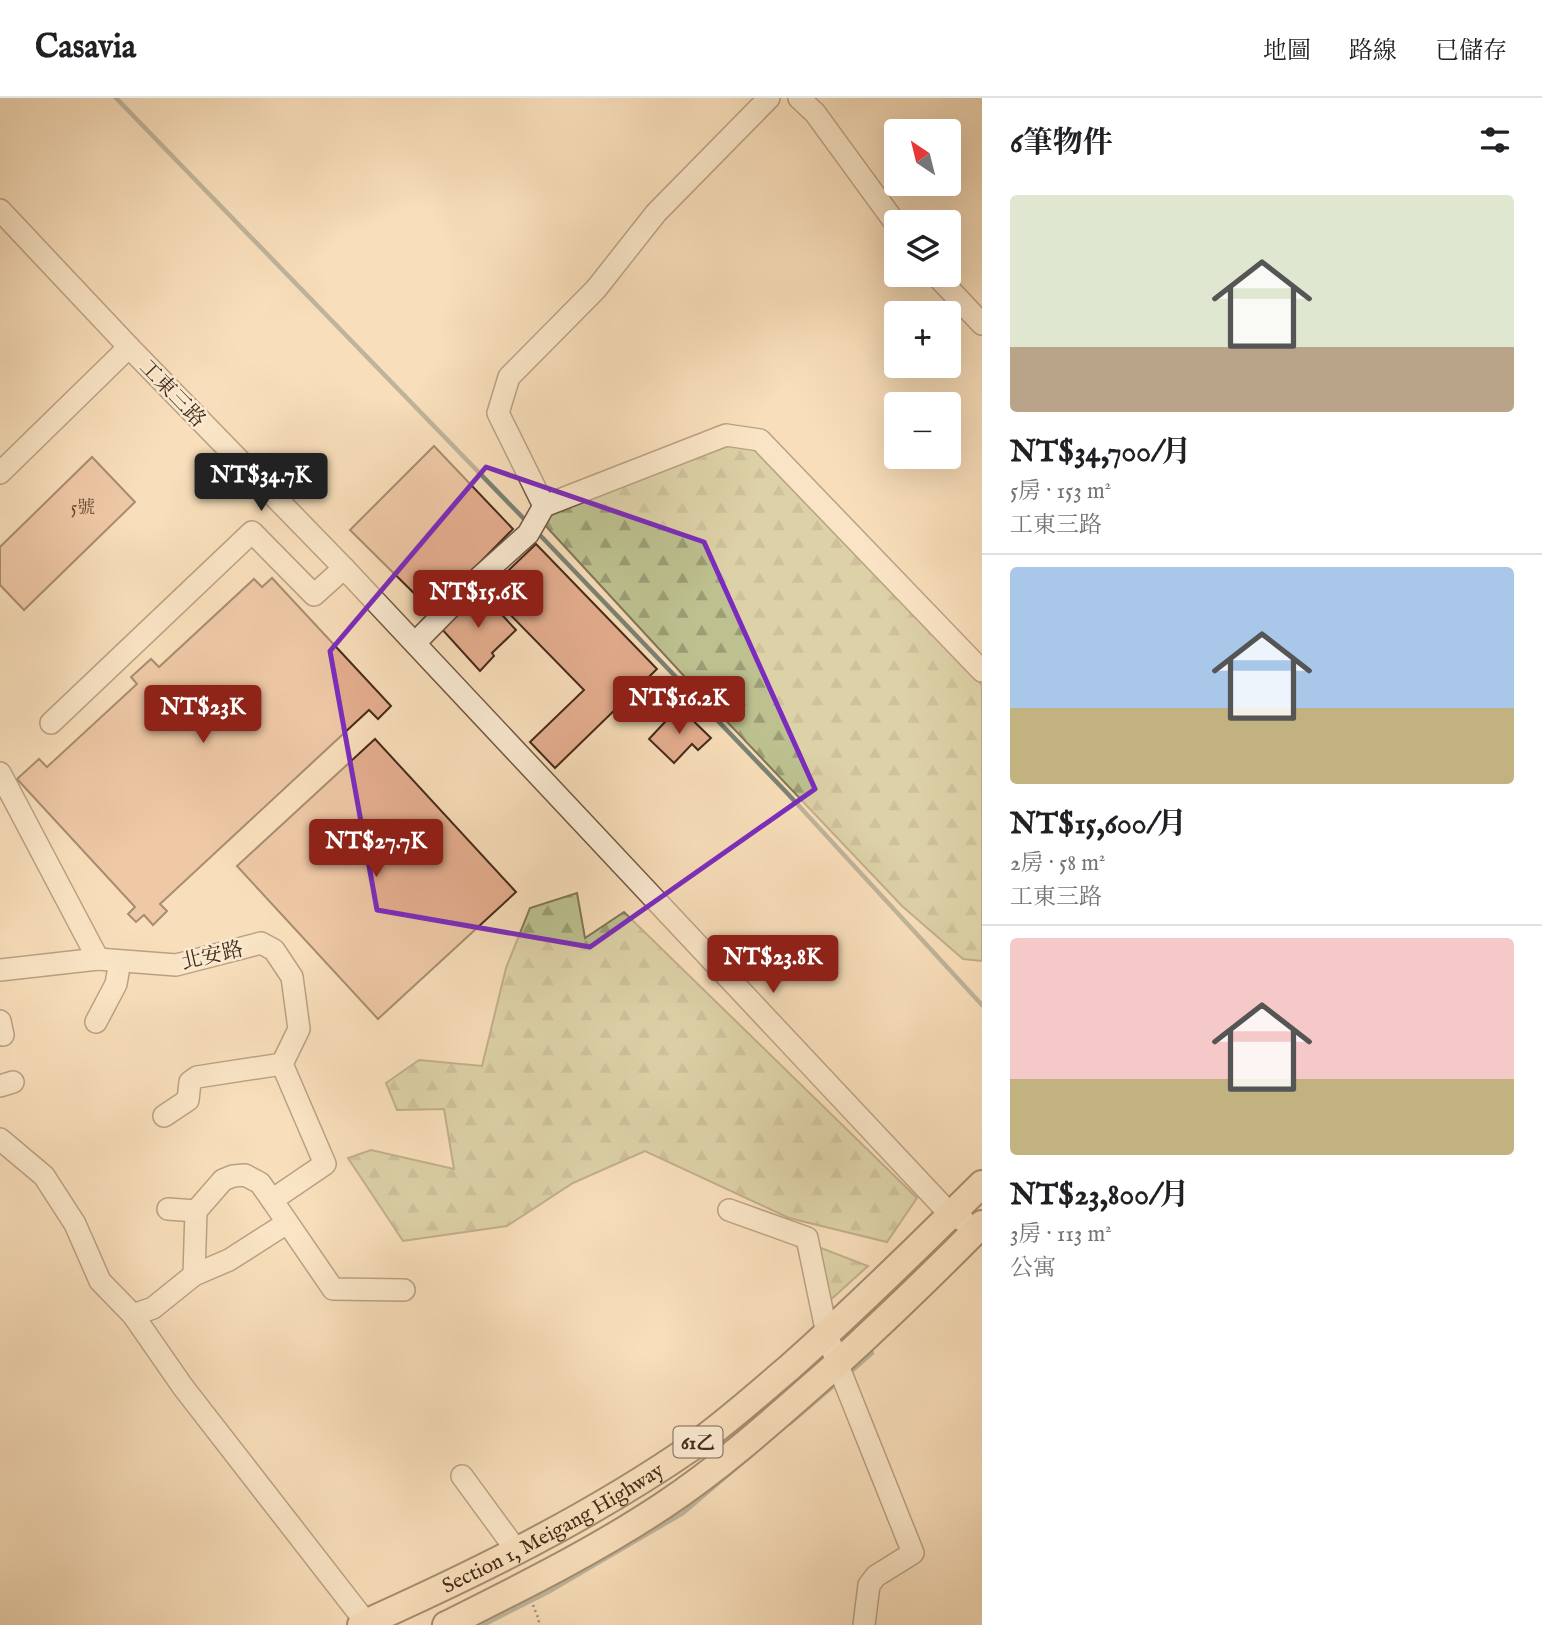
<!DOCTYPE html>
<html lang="zh-TW">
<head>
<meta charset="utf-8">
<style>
  :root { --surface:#fff; --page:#f6f6f6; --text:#202124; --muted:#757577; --line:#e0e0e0; --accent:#8f2418 }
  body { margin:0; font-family:"IM FELL English","Noto Serif TC",serif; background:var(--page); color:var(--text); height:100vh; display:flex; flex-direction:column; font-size:26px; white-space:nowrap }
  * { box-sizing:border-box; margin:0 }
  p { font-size:23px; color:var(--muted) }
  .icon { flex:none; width:38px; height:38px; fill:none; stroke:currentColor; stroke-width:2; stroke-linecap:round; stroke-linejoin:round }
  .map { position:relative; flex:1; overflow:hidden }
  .details { display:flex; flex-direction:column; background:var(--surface); width:560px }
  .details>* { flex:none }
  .needle { width:46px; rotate:325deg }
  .buttons { position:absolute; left:884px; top:21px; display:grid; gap:14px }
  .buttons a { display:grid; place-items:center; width:77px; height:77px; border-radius:7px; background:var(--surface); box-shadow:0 7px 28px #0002; font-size:35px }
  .price { position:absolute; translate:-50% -60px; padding:0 16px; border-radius:7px; background:var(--accent); color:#fff; font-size:23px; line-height:46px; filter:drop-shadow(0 2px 4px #0008) }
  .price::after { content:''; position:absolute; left:50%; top:42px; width:21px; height:16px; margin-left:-10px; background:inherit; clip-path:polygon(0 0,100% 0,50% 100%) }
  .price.active { background:#222; color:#fff }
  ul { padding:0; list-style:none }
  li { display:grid; align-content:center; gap:14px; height:371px; padding:0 28px }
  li+li { border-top:2px solid var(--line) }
  li span { display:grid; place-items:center; height:217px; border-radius:7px; color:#555 }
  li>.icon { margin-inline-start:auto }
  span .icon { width:126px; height:126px; fill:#fffc; stroke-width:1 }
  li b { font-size:30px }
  h2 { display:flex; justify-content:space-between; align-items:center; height:84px; padding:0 28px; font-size:30px }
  header { display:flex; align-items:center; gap:42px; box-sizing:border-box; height:98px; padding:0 35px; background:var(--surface); border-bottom:2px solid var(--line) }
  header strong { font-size:33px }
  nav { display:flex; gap:38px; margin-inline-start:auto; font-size:24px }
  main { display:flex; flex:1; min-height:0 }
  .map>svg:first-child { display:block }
  .forest { fill:url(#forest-firs); stroke:#817655; stroke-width:2 }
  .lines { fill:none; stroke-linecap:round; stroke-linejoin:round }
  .stream { stroke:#7a8275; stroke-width:4.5 }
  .building { fill:#e5ae8f; stroke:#452a1a; stroke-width:2 }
  .minor-casing { stroke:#725742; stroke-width:24 }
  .major-casing { stroke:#452a1a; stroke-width:30 }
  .path { stroke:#452a1a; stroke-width:2.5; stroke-dasharray:2 3.5; stroke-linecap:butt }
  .minor { stroke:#faead2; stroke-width:21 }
  .major { stroke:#f8deba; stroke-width:26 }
  .marked { fill:none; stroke:#7b2cbf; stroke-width:5; stroke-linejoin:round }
  .labels { text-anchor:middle; stroke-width:5; stroke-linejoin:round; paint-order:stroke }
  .number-label { font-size:18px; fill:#6d4b37 }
  .shield { fill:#faead2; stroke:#7b6451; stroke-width:2 }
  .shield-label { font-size:19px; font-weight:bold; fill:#452a1a }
  .street-label { font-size:21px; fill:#452a1a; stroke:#faead2 }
</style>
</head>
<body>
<header>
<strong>Casavia</strong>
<nav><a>地圖</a><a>路線</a><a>已儲存</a></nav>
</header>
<main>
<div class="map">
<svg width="982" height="1527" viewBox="0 0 982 1527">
  <defs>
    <pattern id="forest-firs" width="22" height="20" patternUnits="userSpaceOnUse" patternTransform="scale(1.75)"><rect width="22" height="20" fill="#bdc190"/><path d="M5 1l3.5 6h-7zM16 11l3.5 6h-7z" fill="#9b9d75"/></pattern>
  </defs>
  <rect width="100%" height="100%" fill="#f8deba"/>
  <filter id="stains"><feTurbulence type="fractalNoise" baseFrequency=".00286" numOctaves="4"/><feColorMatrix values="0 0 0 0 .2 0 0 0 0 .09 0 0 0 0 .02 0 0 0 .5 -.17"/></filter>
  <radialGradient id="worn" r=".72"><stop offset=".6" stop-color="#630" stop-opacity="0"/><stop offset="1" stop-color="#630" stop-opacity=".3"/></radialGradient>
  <g class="forest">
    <polygon points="757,331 982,587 982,863 963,861 902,808 696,591 543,425 540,409 691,342"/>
    <polygon points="577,795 585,840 624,814 917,1100 887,1144 789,1120 645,1053 573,1085 507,1128 403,1143 348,1060 371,1052 454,1071 444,1011 397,1012 386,985 419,962 482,968 506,870 530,810"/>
    <polygon points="795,1140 868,1168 816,1215"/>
  </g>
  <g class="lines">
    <g class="stream">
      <polyline points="116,0 528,425"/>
      <polyline points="537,434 788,696 982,907"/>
      <polyline points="848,1276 872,1255"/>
      <polyline points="790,1325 839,1283"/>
      <polyline points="483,1527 548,1494 683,1415 737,1369"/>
    </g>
  </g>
  <g class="building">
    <polygon points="434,348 513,431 432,513 350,432"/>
    <polygon points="92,359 135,404 24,512 0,487 0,449"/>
    <polygon points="536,446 657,571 555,670 530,644 584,592 487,493"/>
    <polygon points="272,480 391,608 378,621 369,612 160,806 167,813 153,827 144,817 136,824 128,816 135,809 17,681 39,661 47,669 137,586 131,579 151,561 159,569 254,481 262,489"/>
    <polygon points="479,492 516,532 492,555 494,558 480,573 440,529"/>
    <polygon points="679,609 711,640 698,652 692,646 674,665 649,641"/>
    <polygon points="375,641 516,794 378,921 237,768"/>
  </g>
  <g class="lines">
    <g class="minor-casing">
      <g id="minor">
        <polyline points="799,0 815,15 896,126"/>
        <polyline points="0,112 129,249 344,470 951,1117 964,1123"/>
        <polyline points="936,177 982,226"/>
        <polyline points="0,375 129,249"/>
        <polyline points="544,408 498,315 509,279 596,191 656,115 769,0"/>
        <polyline points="415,545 480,479 528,436 544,408 726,337 760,342 982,573"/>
        <polyline points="51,625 252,434 314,497 344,470"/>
        <polyline points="0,675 98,861"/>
        <polyline points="0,872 98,861 176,867 261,845 274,852 292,879 299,931 282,966 325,1066 272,1102 260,1085 245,1077 233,1078 223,1082 196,1113 194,1177 153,1210 133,1217 100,1183 75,1126 44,1078 0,1041"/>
        <polyline points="0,923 3,937"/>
        <polyline points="96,924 116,886 120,863"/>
        <polyline points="0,988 13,984"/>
        <polyline points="164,1018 188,1002 190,984 197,979 282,966"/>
        <polyline points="272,1102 333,1191 404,1192"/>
        <polyline points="168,1111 196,1113"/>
        <polyline points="729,1112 807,1140 827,1236 837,1265 913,1455 876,1478 869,1487 864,1527"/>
        <polyline points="194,1177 229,1162 287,1125"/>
        <polyline points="133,1217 183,1289 368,1527"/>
        <polyline points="462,1378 517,1453"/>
      </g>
    </g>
    <g class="major-casing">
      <g id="major">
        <path id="s1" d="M361 1527C475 1476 589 1420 692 1349 726 1325 758 1296 790 1269 856 1210 919 1148 982 1086"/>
        <path d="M446 1527C520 1490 595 1453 664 1407 726 1366 781 1315 837 1266 886 1221 935 1174 982 1126"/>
      </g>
    </g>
    <polyline class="path" points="533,1507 539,1522 538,1527"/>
    <use href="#minor" class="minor"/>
    <use href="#major" class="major"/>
  </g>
  <path d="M0 0H982V1527H0ZM486 369 704 444 815 691 590 849 377 812 330 553Z" fill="#f8deba" fill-opacity=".55" fill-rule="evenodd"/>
  <path class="marked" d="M486 369 704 444 815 691 590 849 377 812 330 553Z"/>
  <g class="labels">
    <g class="number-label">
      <text x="83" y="415">5號</text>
    </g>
    <rect class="shield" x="673.5" y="1328.5" width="49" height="31" rx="5"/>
    <g class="shield-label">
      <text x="698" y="1351">61乙</text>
    </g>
    <g class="street-label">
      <text transform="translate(173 295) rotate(46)" y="7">工東三路</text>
      <text transform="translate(212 857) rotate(-13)" y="7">北安路</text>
      <text dy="7" stroke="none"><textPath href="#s1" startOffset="215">Section 1, Meigang Highway</textPath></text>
    </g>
  </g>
  <rect width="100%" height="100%" filter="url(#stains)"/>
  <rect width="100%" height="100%" fill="url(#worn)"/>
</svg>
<div class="buttons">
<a><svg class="needle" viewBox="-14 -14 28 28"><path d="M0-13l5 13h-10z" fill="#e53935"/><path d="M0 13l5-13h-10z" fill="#757577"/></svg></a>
<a><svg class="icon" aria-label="layers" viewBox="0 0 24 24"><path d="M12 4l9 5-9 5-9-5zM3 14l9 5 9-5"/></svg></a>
<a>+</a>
<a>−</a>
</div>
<b class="price active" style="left:261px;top:415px">NT$34.7K</b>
<b class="price" style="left:478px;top:532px">NT$15.6K</b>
<b class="price" style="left:679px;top:638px">NT$16.2K</b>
<b class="price" style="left:203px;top:647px">NT$23K</b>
<b class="price" style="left:376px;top:781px">NT$27.7K</b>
<b class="price" style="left:773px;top:897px">NT$23.8K</b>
</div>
<section class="details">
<h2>6筆物件<svg class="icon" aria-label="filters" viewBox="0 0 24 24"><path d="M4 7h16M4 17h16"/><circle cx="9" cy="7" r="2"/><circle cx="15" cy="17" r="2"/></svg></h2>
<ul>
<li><span style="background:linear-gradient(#dfe7d0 70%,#b9a48a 0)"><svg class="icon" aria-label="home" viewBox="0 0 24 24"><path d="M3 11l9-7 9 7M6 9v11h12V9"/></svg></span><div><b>NT$34,700/月</b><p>5房 · 153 m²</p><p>工東三路</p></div></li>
<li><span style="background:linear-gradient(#a9c7e8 65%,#c2b280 0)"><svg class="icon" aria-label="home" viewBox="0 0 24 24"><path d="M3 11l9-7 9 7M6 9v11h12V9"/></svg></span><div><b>NT$15,600/月</b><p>2房 · 58 m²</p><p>工東三路</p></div></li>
<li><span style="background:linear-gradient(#f6c9c9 65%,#c2b280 0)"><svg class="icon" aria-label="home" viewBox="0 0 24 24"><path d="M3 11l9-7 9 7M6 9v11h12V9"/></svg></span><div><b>NT$23,800/月</b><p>3房 · 113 m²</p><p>公寓</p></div></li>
</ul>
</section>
</main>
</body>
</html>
